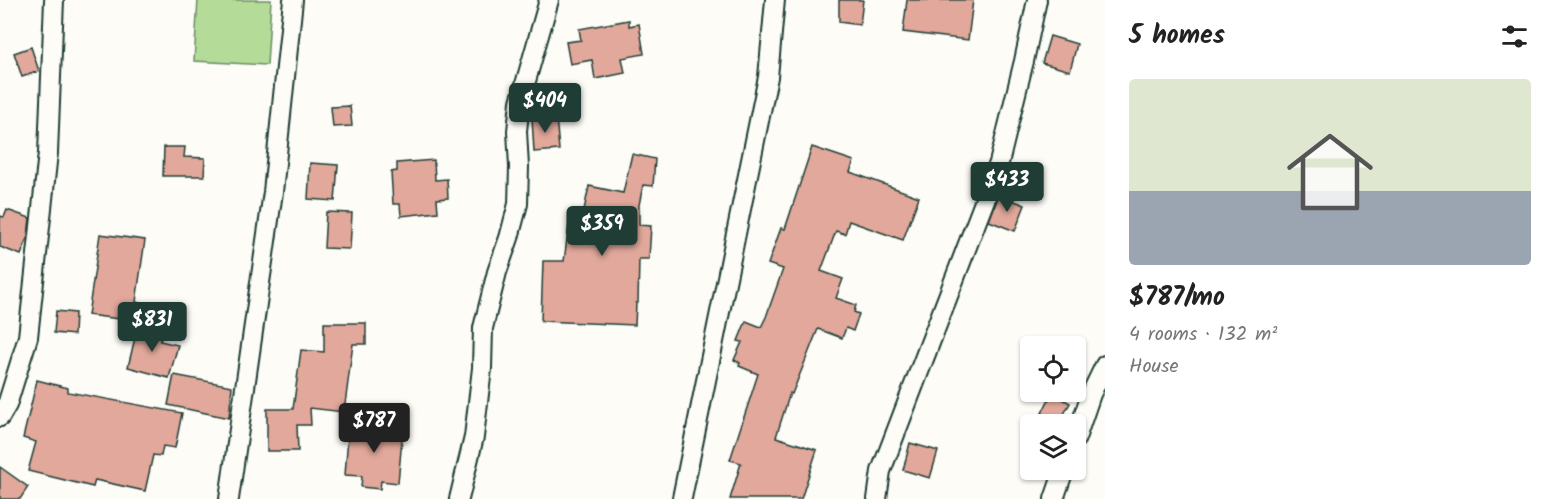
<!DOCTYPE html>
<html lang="en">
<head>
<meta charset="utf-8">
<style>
  :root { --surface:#fff; --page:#f6f6f6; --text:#222; --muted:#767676; --accent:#1f3d34 }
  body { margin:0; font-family:Kalam,sans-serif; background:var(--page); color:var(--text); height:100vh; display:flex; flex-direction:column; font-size:22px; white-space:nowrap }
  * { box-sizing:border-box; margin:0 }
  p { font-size:20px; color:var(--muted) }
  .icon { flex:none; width:33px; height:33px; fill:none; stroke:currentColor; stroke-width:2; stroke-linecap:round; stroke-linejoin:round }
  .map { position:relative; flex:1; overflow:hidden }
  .details { display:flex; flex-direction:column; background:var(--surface); width:450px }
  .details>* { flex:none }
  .tools { position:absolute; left:1020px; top:336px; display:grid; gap:12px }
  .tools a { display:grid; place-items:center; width:66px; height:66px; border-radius:6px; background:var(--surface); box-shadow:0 2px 4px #0004; font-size:30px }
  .price { position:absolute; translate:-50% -51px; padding:0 14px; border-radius:6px; background:var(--accent); color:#fff; font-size:20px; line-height:39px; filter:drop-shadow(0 2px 3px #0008) }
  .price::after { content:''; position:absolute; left:50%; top:36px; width:18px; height:14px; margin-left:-9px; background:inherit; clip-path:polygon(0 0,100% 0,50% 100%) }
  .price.active { background:#222; color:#fff }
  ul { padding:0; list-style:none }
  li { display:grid; align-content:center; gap:12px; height:318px; padding:0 24px }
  li span { display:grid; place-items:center; height:186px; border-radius:6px; color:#555 }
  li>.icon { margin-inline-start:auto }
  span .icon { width:108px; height:108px; fill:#fffc; stroke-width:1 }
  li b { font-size:26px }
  h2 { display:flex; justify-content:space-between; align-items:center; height:72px; padding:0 24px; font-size:26px }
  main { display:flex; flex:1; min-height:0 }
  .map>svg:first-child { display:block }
  .green { fill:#b4db97; stroke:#6a8c66; stroke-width:1.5 }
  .building { fill:#e1a89b; stroke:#1f3d34; stroke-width:1.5 }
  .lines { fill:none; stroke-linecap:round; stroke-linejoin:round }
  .street-casing { stroke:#1f3d34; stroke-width:22 }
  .street { stroke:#fdfcf7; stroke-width:18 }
</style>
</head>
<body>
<main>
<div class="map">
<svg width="1105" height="499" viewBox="0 0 1105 499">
  <rect width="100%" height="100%" fill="#fdfcf7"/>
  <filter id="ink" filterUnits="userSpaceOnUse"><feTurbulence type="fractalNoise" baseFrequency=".0167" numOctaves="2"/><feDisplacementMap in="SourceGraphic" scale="12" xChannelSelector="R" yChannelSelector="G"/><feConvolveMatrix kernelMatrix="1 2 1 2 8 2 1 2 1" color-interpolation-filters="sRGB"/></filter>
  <g filter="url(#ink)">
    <polygon class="green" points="198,0 271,0 267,65 194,61"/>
    <g class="building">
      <polygon points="839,0 863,0 860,25 839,22"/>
      <polygon points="907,0 973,0 968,40 903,32"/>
      <polygon points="629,20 629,26 639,24 644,54 622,58 625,73 595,79 592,60 570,64 566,42 581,40 579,29"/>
      <polygon points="1050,36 1077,44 1070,71 1042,63"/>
      <polygon points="31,47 39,71 22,77 14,53"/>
      <polygon points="350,106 352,126 333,127 331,107"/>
      <polygon points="556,116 559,150 534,152 532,118"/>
      <polygon points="164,147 185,147 184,157 205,158 204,176 163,176"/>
      <polygon points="812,147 854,161 850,172 919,197 903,240 849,221 845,234 836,231 821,271 843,279 836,298 856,305 854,312 859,314 853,331 846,328 842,338 818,329 792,394 790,393 776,437 817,450 801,499 730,499 741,463 730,460 758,374 739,366 740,363 734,360 742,342 738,341 746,321 761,327 766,317 783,269 768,264 781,228 785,229"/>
      <polygon points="632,154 655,159 653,186 643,185 639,205 639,225 651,226 649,259 639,259 638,303 636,303 635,325 541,321 543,261 564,261 569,224 578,225 579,214 583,215 589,186 623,193"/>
      <polygon points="434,160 435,180 447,179 448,198 437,199 438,212 401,216 400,204 393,204 391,172 397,171 397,163"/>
      <polygon points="310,163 338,165 335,201 308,199"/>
      <polygon points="999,195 1025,205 1015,231 989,221"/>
      <polygon points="7,210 30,218 28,237 21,255 0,247 0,216 4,217"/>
      <polygon points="326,212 352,213 350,249 324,248"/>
      <polygon points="100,234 145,240 136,302 155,307 151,323 88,315"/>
      <polygon points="56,311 75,313 74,335 54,333"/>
      <polygon points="324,323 366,323 366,344 353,344 344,412 310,408 311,425 297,425 298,451 267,451 267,409 293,409 301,350 324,352"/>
      <polygon points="138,325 163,333 160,341 178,345 169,378 128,367"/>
      <polygon points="174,375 232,386 229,418 168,405"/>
      <polygon points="37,380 68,388 68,392 182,413 175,448 163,446 161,456 153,455 145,491 95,480 93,487 28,471 36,442 23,438"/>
      <polygon points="1052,393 1070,403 1059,423 1042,413"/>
      <polygon points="349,423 403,428 398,483 381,481 380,489 361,487 362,476 345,475"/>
      <polygon points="910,443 938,451 930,478 903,470"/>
      <polygon points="0,467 28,487 20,499 0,499"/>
    </g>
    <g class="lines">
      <g class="street-casing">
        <g id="street">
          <polyline points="0,417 7,405 28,337 48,153 54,0"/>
          <polyline points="1076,438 1091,394 1105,365"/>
          <polyline points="682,498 768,77 775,0"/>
          <polyline points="229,499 273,192 293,0"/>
          <polyline points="459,499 474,437 482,368 483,328 497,272 509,238 518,204 519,167 517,131 520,102 549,0"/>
          <polyline points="877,499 881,471 999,163 1024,61 1037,0"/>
          <polyline points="1054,499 1064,470"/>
        </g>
      </g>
      <use href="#street" class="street"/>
    </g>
  </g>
</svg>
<div class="tools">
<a><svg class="icon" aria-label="locate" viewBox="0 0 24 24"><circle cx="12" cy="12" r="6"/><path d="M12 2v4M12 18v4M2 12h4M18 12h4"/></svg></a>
<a><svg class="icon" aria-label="layers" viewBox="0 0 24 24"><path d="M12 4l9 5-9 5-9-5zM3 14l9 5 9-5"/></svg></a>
</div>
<b class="price" style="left:545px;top:134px">$404</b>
<b class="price" style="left:1007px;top:213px">$433</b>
<b class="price" style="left:602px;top:257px">$359</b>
<b class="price" style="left:152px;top:353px">$831</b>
<b class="price active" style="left:374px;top:454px">$787</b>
</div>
<section class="details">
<h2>5 homes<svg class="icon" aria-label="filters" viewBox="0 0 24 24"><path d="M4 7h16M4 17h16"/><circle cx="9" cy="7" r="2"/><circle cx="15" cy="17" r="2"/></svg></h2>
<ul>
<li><span style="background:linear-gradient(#dfe7d0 60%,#9aa5b1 0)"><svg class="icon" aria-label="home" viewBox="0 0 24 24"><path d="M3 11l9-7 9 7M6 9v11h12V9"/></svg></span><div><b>$787/mo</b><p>4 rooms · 132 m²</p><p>House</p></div></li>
</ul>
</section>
</main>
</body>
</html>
